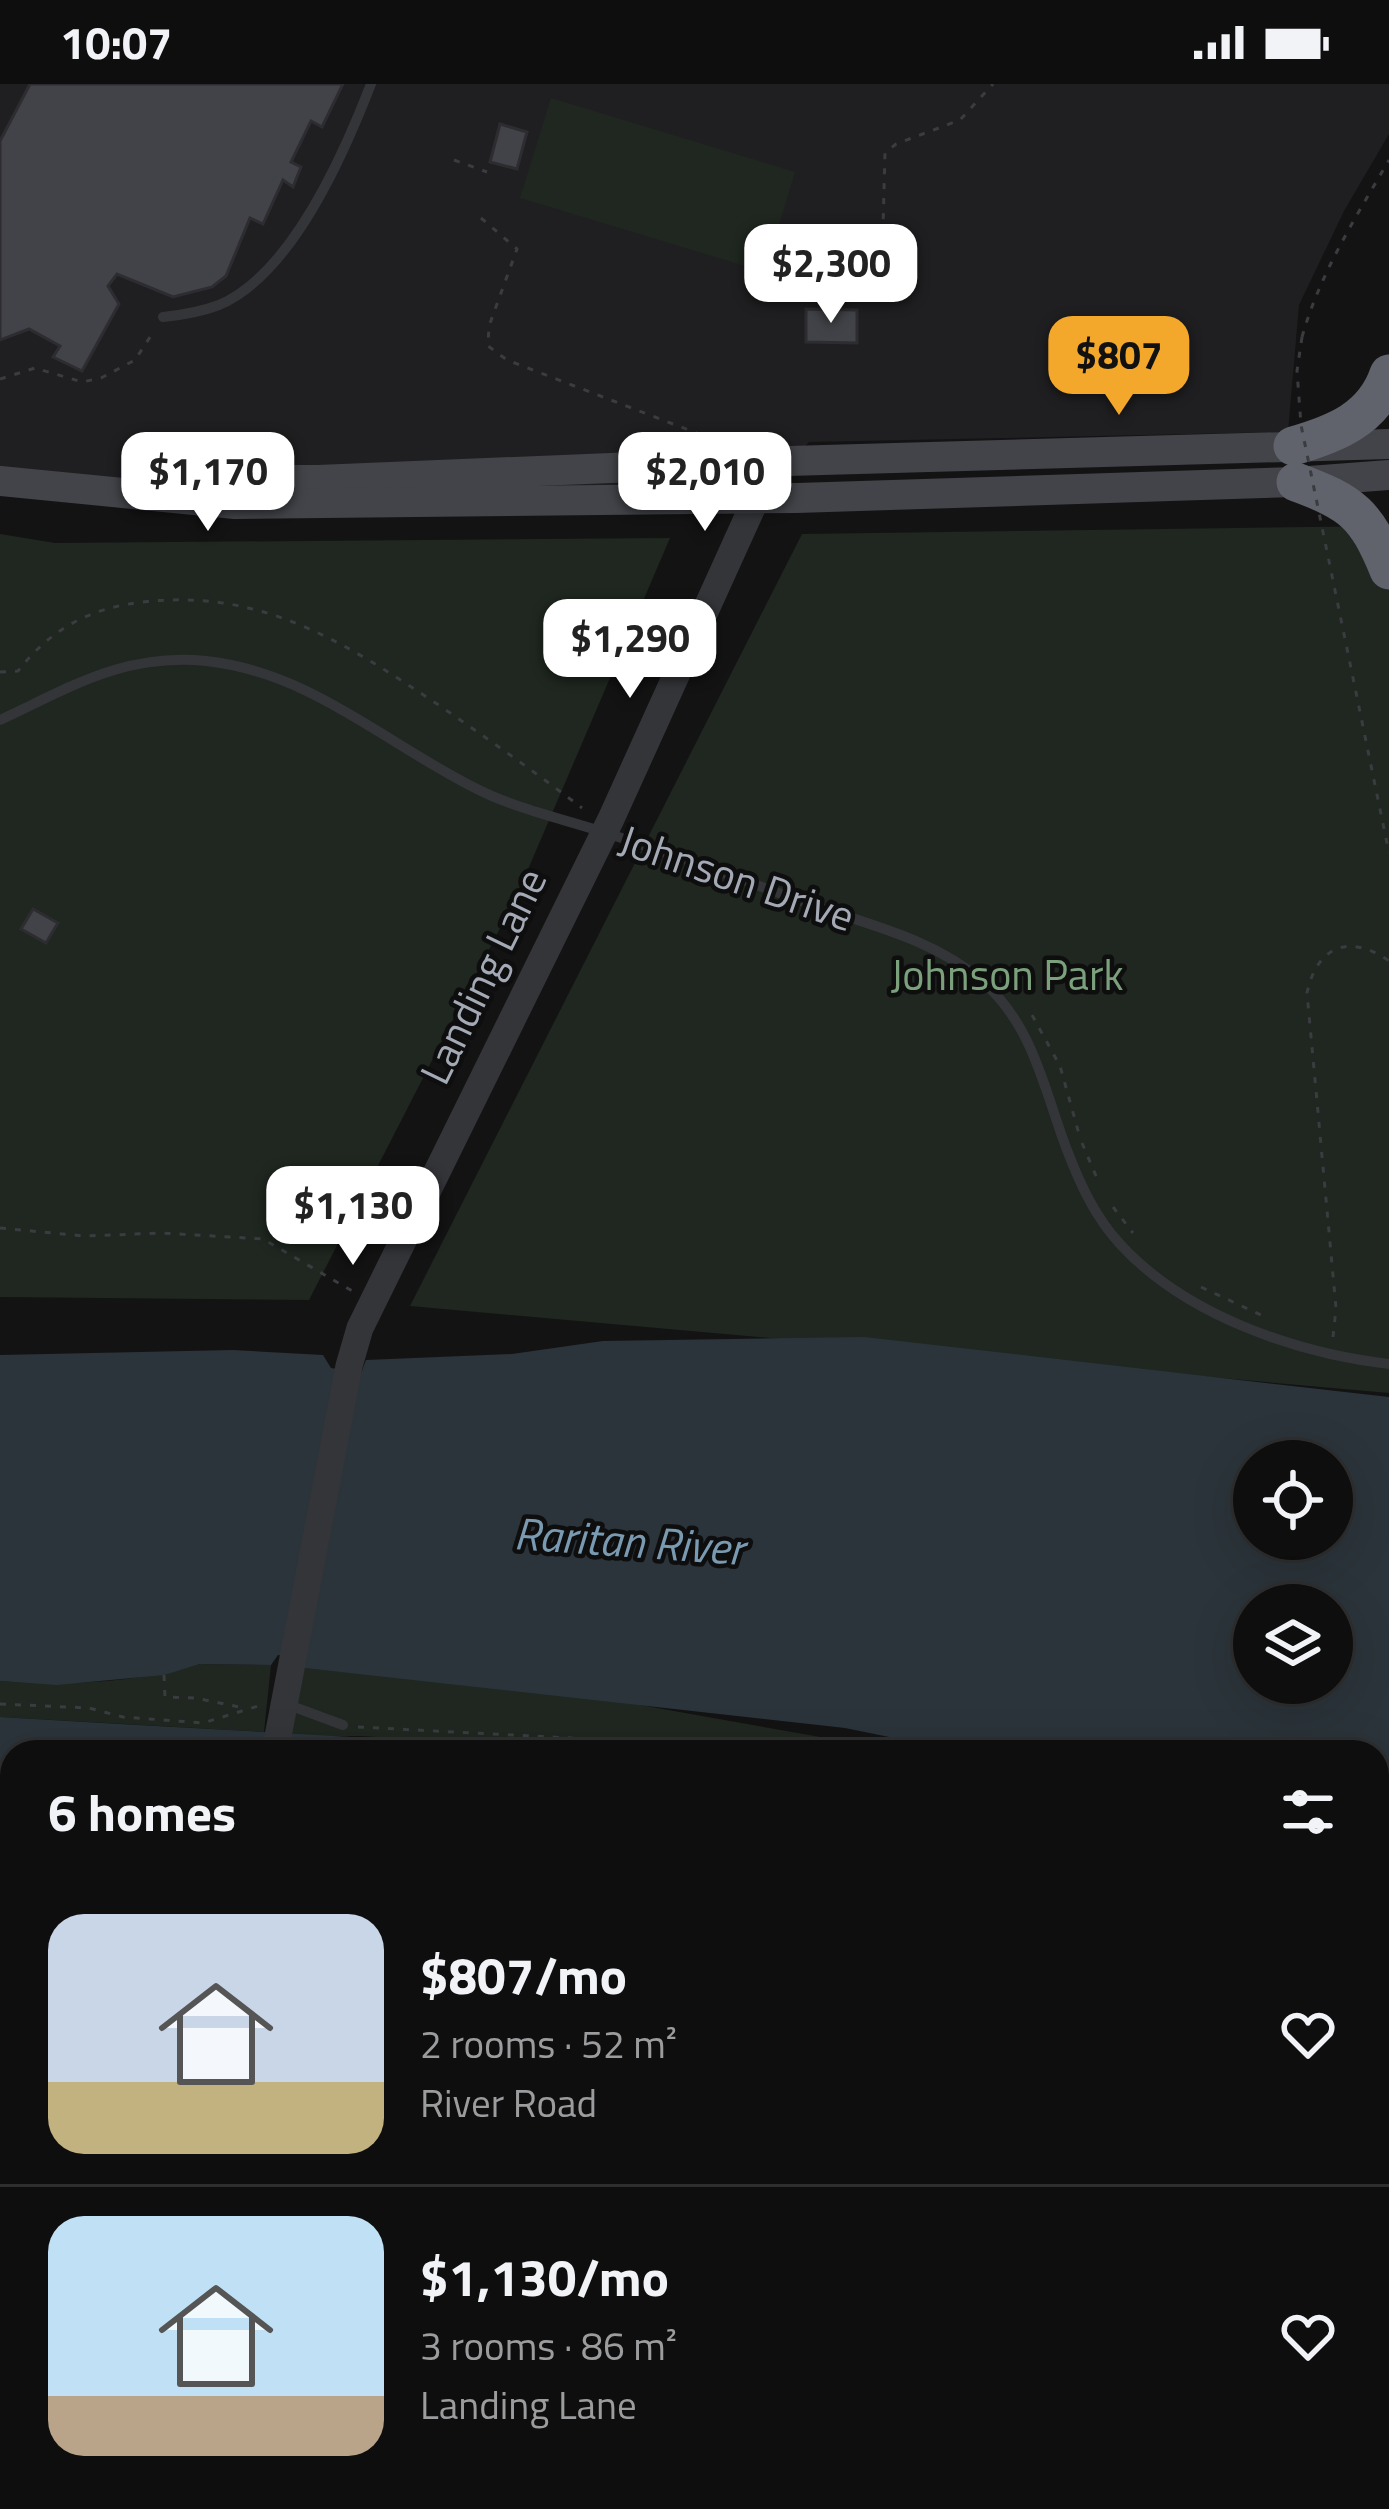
<!DOCTYPE html>
<html lang="en">
<head>
<meta charset="utf-8">
<style>
  :root { --surface:#0e0e0f; --page:#171718; --text:#f1f3f6; --muted:#9b9c9e; --line:#2e2e2f; --accent:#f3a82c }
  body { margin:0; font-family:"Titillium Web",sans-serif; background:var(--page); color:var(--text); height:100vh; display:flex; flex-direction:column; font-size:45px; white-space:nowrap }
  * { box-sizing:border-box; margin:0 }
  p { font-size:39px; color:var(--muted) }
  .icon { flex:none; width:66px; height:66px; fill:none; stroke:currentColor; stroke-width:2; stroke-linecap:round; stroke-linejoin:round }
  .map { position:relative; flex:1; overflow:hidden }
  .panel { position:absolute; left:0px; top:1656px; width:1389px; height:771px; display:flex; flex-direction:column; background:var(--surface); border-radius:36px 36px 0 0; box-shadow:0 12px 48px #0002,0 0 0 3px var(--line) }
  .panel>* { flex:none }
  .tools { position:absolute; left:1233px; top:1356px; display:grid; gap:24px }
  .tools a { display:grid; place-items:center; width:120px; height:120px; border-radius:50%; background:var(--surface); box-shadow:0 12px 48px #0002,0 0 0 3px var(--line); font-size:60px }
  .price { position:absolute; translate:-50% -102px; padding:0 27px; border-radius:24px; background:#fff; color:#222; font-size:39px; line-height:78px; filter:drop-shadow(0 3px 6px #0008) }
  .price::after { content:''; position:absolute; left:50%; top:72px; width:36px; height:27px; margin-left:-18px; background:inherit; clip-path:polygon(0 0,100% 0,50% 100%) }
  .price.selected { background:var(--accent); color:#111 }
  ul { padding:0; list-style:none }
  li { display:flex; align-items:center; gap:36px; height:300px; padding:0 48px }
  li+li { border-top:3px solid var(--line) }
  li span { display:grid; place-items:center; flex:none; width:336px; height:240px; border-radius:36px; color:#555 }
  li>.icon { margin-inline-start:auto }
  span .icon { width:144px; height:144px; fill:#fffc; stroke-width:1 }
  li b { font-size:51px }
  h2 { display:flex; justify-content:space-between; align-items:center; height:144px; padding:0 48px; font-size:51px }
  .status { display:flex; justify-content:space-between; align-items:center; height:84px; padding:0 60px; background:var(--surface); direction:ltr }
  .status svg { height:33px; fill:currentColor }
  .map>svg:first-child { display:block }
  .built { fill:#1f1f21 }
  .green { fill:#1f2720 }
  .water { fill:#2b343a; fill-rule:evenodd }
  .building { fill:#424348; stroke:#2d2d31; stroke-width:3 }
  .lines { fill:none; stroke-linecap:round; stroke-linejoin:round }
  .path { stroke:#3a3c40; stroke-width:3; stroke-dasharray:6 9; stroke-linecap:butt }
  .service { stroke:#343539; stroke-width:10 }
  .minor { stroke:#343539; stroke-width:21 }
  .tertiary { stroke:#343539; stroke-width:27 }
  .secondary { stroke:#424449; stroke-width:30 }
  .primary { stroke:#505259; stroke-width:33 }
  .motorway { stroke:#60636b; stroke-width:39 }
  .path-bridge { stroke:#3a3c40; stroke-width:3; stroke-dasharray:6 9; stroke-linecap:butt }
  .labels { text-anchor:middle; stroke-width:9; stroke-linejoin:round; paint-order:stroke }
  .street-label { font-size:42px; fill:#a4aab5; stroke:#0e0e0f }
  .park-label { font-size:42px; fill:#7ba07c; stroke:#0e0e0f }
  .water-label { font-size:45px; font-style:italic; fill:#7a9ab1; stroke:#0e0e0f }
</style>
</head>
<body>
<div class="status"><b>10:07</b><svg viewBox="0 0 49 12"><path d="M0 12V9h3v3zM5 12V6h3v6zM10 12V3h3v9zM15 12V0h3v12zM26 1h20v11H26zM47 4h2v5h-2z"/></svg></div>
<div class="map">
<svg width="1389" height="2425" viewBox="0 0 1389 2425">
  <rect width="100%" height="100%" fill="#131314"/>
  <polygon class="built" points="0,0 1389,0 1389,50 1344,127 1299,221 1288,348 809,358 756,415 0,397"/>
  <g class="green">
    <polygon points="551,14 795,88 765,188 520,114"/>
    <polygon points="1389,442 1389,1309 410,1222 802,450"/>
    <polygon points="0,450 55,459 670,454 517,811 309,1216 0,1213"/>
    <path d="M200 1580 271 1581 264 1648 0 1633V1597C65 1602 136 1599 200 1580Z"/>
    <polygon points="304,1584 595,1613 905,1668 604,1668 362,1652 290,1652"/>
    <polygon points="12,1819 12,2018 0,2033 0,1820"/>
    <polygon points="1377,1912 1389,1914 1389,2425 89,2425 98,2415 1377,2415"/>
  </g>
  <g class="water">
    <path d="M864 1253 1389 1313V1860H1377V1668H963L845 1644 304 1584 298 1573 278 1571 271 1581 200 1580 164 1591 57 1601 0 1597V1271L233 1266 323 1271 331 1284 361 1289 366 1276 512 1270 603 1257ZM1254 1377H1332V1455H1254ZM1254 1521H1332V1599H1254Z"/>
    <path d="M0 1633C201 1645 402 1655 604 1668H12V1691L0 1690Z"/>
  </g>
  <g class="building">
    <polygon points="30,0 343,0 322,43 311,37 291,78 301,83 293,103 283,96 263,140 250,134 226,192 212,203 173,213 117,190 108,202 119,220 82,287 53,273 60,262 29,245 0,256 0,57"/>
    <polygon points="500,40 527,48 517,85 490,78"/>
    <polygon points="806,225 857,226 857,259 806,258"/>
    <polygon points="33,825 58,839 46,859 21,845"/>
    <polygon points="0,2386 12,2386 12,2415 22,2415 22,2424 0,2425"/>
  </g>
  <g class="lines">
    <g class="path">
      <polyline points="454,76 487,88"/>
      <polyline points="481,134 517,165 489,242 488,262 507,276 712,355"/>
      <polyline points="774,213 829,211 876,156 883,143 885,69 896,60 960,36 993,0"/>
      <path d="M1302 253C1320 189 1356 133 1389 76"/>
      <polyline points="0,295 35,284 82,298 101,294 135,276 154,247"/>
      <path d="M0 588 18 587C51 545 89 524 143 518 261 504 346 559 440 622 488 655 535 688 582 724"/>
      <polyline points="1032,931 1060,982 1079,1050"/>
      <polyline points="1082,1059 1099,1099"/>
      <polyline points="1113,1123 1133,1149"/>
      <polyline points="0,1144 84,1152 162,1149 263,1155 354,1208"/>
      <polyline points="1201,1203 1263,1232"/>
      <path d="M1333 1253 1336 1224 1307 909C1317 862 1349 849 1389 877"/>
      <polyline points="164,1591 165,1613 195,1614 244,1624"/>
      <polyline points="0,1620 89,1624 123,1633 203,1639 258,1622"/>
      <polyline points="358,1643 590,1655 727,1668"/>
      <polyline points="1377,1979 1389,1986"/>
      <polyline points="1377,2299 1389,2299"/>
      <polyline points="274,2415 284,2425"/>
      <polyline points="862,2415 880,2425"/>
      <polyline points="1322,2415 1323,2425"/>
      <polyline points="462,2425 474,2415"/>
      <polyline points="797,2425 801,2415"/>
    </g>
    <g class="service">
      <path d="M163 233C182 231 201 228 219 221 292 190 344 70 371 0"/>
      <path d="M0 636C71 603 124 569 206 577 310 588 385 659 475 704 516 725 560 734 603 748 679 772 752 800 827 826 882 844 938 859 982 897 1034 942 1044 1006 1067 1066 1080 1100 1095 1133 1120 1160 1185 1231 1295 1269 1389 1280"/>
      <polyline points="358,1128 413,1093 431,1090"/>
      <polyline points="286,1620 343,1641"/>
      <polyline points="0,1808 12,1808"/>
      <polyline points="1115,2415 1119,2425"/>
      <polyline points="407,2425 422,2415"/>
    </g>
    <polyline class="minor" points="0,2321 12,2310"/>
    <polyline class="tertiary" points="275,1668 349,1282 360,1244 611,735 756,415 756,378"/>
    <g class="secondary">
      <polyline points="172,396 318,396 756,378 1389,360"/>
      <polyline points="0,397 235,420 797,414 1296,398 1389,391"/>
    </g>
    <g class="primary">
      <polyline points="1377,1899 1389,1901"/>
      <polyline points="0,2095 12,2084"/>
    </g>
    <g class="motorway">
      <path d="M1293 362C1335 350 1374 335 1389 290"/>
      <path d="M1296 398C1353 419 1366 430 1389 486"/>
      <polyline points="1377,1871 1389,1873"/>
    </g>
    <polyline class="path-bridge" points="1302,253 1297,287 1301,341 1389,769"/>
  </g>
  <g class="labels">
    <g class="street-label">
      <text transform="translate(737 794) rotate(19)" y="15">Johnson Drive</text>
      <text transform="translate(483 892) rotate(-64)" y="15">Landing Lane</text>
    </g>
    <g class="park-label">
      <text x="1007" y="906">Johnson Park</text>
    </g>
    <g class="water-label">
      <text transform="translate(629 1457) rotate(4)" y="16">Raritan River</text>
    </g>
  </g>
</svg>
<div class="tools">
<a><svg class="icon" aria-label="locate" viewBox="0 0 24 24"><circle cx="12" cy="12" r="6"/><path d="M12 2v4M12 18v4M2 12h4M18 12h4"/></svg></a>
<a><svg class="icon" aria-label="layers" viewBox="0 0 24 24"><path d="M12 4l9 5-9 5-9-5zM3 14l9 5 9-5"/></svg></a>
</div>
<b class="price" style="left:831px;top:242px">$2,300</b>
<b class="price selected" style="left:1119px;top:334px">$807</b>
<b class="price" style="left:208px;top:450px">$1,170</b>
<b class="price" style="left:705px;top:450px">$2,010</b>
<b class="price" style="left:630px;top:617px">$1,290</b>
<b class="price" style="left:353px;top:1184px">$1,130</b>
<section class="panel">
<h2>6 homes<svg class="icon" aria-label="filters" viewBox="0 0 24 24"><path d="M4 7h16M4 17h16"/><circle cx="9" cy="7" r="2"/><circle cx="15" cy="17" r="2"/></svg></h2>
<ul>
<li><span style="background:linear-gradient(#c9d6e8 70%,#c2b280 0)"><svg class="icon" aria-label="home" viewBox="0 0 24 24"><path d="M3 11l9-7 9 7M6 9v11h12V9"/></svg></span><div><b>$807/mo</b><p>2 rooms · 52 m²</p><p>River Road</p></div><svg class="icon" aria-label="heart" viewBox="0 0 24 24"><path d="M12 20l-8-8c-3-5 5-10 8-4 3-6 11-1 8 4z"/></svg></li>
<li><span style="background:linear-gradient(#bfe0f5 75%,#b9a48a 0)"><svg class="icon" aria-label="home" viewBox="0 0 24 24"><path d="M3 11l9-7 9 7M6 9v11h12V9"/></svg></span><div><b>$1,130/mo</b><p>3 rooms · 86 m²</p><p>Landing Lane</p></div><svg class="icon" aria-label="heart" viewBox="0 0 24 24"><path d="M12 20l-8-8c-3-5 5-10 8-4 3-6 11-1 8 4z"/></svg></li>
</ul>
</section>
</div>
</body>
</html>
